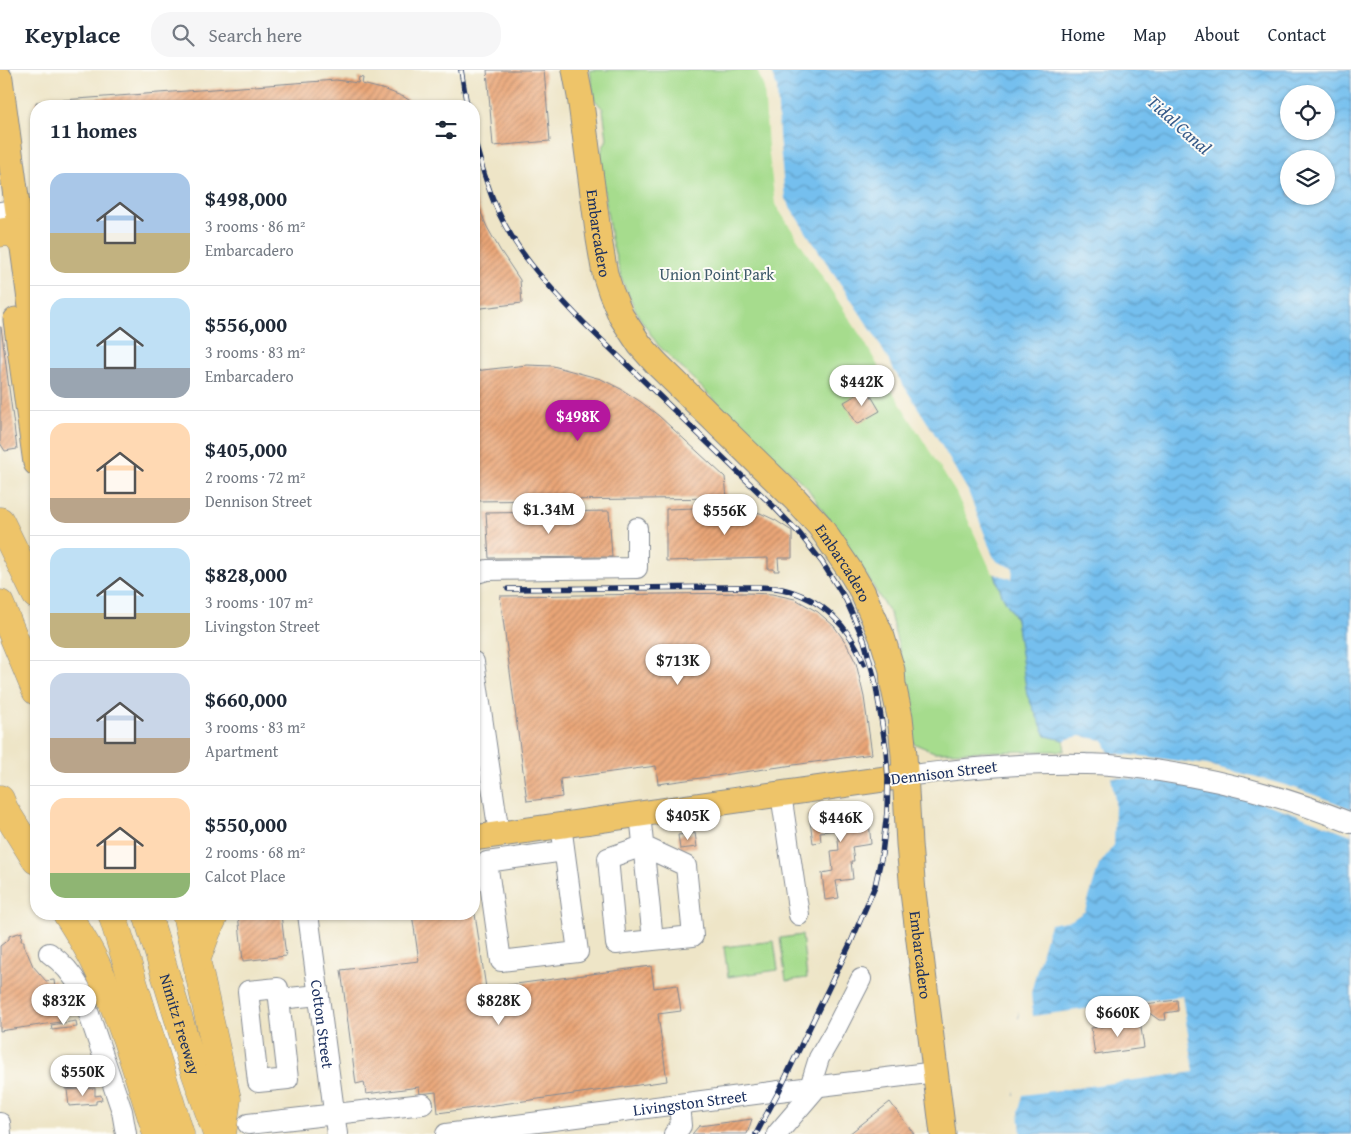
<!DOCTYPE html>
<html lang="en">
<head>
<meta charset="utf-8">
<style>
  :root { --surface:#fff; --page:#f6f6f7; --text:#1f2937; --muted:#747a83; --line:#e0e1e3; --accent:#b5179e }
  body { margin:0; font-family:"Gentium Book Plus",serif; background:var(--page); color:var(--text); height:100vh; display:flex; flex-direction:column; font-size:19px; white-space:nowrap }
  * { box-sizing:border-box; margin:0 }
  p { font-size:16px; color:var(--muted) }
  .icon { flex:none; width:28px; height:28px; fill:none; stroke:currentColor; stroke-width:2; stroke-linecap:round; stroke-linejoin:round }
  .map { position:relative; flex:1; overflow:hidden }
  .side { position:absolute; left:30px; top:30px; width:450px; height:820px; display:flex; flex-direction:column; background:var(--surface); border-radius:20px; box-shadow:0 1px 4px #0004 }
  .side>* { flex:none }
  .tools { position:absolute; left:1280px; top:15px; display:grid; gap:10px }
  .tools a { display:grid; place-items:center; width:55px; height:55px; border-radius:50%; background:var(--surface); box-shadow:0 1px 4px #0004; font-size:25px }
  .price { position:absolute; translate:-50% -42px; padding:0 11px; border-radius:18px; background:#fff; color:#222; font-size:16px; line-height:32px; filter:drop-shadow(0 1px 2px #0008) }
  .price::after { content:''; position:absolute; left:50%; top:30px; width:15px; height:11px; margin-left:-8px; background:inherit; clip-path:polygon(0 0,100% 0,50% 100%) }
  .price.current { background:var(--accent); color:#fff }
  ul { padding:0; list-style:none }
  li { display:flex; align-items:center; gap:15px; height:125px; padding:0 20px }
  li+li { border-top:1px solid var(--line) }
  li span { display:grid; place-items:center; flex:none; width:140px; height:100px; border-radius:15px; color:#555 }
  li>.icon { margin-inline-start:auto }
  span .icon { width:60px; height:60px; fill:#fffc; stroke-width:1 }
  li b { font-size:21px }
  h2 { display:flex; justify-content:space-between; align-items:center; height:60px; padding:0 20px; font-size:21px }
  header { display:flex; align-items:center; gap:30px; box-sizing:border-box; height:70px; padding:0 25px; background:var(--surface); border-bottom:1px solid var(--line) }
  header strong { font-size:24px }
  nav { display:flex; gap:28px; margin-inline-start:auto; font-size:18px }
  .search { width:350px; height:45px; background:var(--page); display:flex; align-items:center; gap:12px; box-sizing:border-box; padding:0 18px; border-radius:20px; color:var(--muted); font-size:19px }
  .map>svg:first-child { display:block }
  .green { fill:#a6dc8d; stroke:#608676 }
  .water { fill:url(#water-waves); stroke:#4877a6; fill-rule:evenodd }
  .pier { fill:#eee5c7 }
  .building { fill:url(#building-hatch) }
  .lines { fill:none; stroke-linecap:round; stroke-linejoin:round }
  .minor-casing { stroke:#848a92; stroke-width:22 }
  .major-casing { stroke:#848a92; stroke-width:27 }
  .highway-casing { stroke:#848a92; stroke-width:29 }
  .minor { stroke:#fff; stroke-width:20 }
  .major { stroke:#eec469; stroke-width:25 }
  .highway { stroke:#eec469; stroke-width:28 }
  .rail-casing { stroke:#1b2f5e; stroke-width:5.5 }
  .rail { stroke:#fdfcf7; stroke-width:4; stroke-dasharray:11; stroke-linecap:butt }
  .labels { text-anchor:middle; stroke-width:4; stroke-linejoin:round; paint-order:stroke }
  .street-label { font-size:16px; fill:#1b2f5e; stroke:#fdfcf7 }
  .park-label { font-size:16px; fill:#3e5a6a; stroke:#fdfcf7 }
  .water-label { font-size:18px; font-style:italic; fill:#365a89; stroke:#fdfcf7 }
</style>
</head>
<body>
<header>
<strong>Keyplace</strong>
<div class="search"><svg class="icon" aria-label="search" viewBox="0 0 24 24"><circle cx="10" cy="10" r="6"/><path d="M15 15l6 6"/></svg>Search here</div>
<nav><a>Home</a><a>Map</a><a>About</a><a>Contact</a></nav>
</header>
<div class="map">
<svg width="1351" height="1064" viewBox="0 0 1351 1064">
  <defs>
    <pattern id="water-waves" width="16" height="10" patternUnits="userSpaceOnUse" patternTransform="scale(1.25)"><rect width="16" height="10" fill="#75bfee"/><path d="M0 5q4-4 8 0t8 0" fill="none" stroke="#5f9cc4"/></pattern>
    <pattern id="building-hatch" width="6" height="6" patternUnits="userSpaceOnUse" patternTransform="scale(1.25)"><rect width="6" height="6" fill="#eaa677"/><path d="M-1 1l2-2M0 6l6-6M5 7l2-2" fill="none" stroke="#bd8865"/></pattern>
  </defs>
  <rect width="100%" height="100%" fill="#fdfcf7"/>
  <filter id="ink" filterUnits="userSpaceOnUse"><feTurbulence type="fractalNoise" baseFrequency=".02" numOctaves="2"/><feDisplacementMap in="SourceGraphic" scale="10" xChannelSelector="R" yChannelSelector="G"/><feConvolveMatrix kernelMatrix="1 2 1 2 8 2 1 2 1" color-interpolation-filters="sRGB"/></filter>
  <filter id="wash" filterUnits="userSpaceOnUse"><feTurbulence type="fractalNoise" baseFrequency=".0096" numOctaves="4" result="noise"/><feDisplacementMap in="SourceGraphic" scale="20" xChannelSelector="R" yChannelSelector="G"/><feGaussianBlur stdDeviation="1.12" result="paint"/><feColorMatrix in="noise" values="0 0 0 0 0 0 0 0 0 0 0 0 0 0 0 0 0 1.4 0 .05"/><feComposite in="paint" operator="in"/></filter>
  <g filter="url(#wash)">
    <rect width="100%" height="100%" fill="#eee5c7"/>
    <g class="green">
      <polygon points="590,0 760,0 835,223 958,422 992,495 1002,525 1016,549 1021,581 1046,665 1065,670 1064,681 934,682 913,673 905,601 890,544 858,492 806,416 767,381 658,275 639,247 623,213 611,169 599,86 607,69 603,39 594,29"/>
      <polygon points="802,865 807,908 786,911 780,868"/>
      <polygon points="774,871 778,900 728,907 724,877"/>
    </g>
    <path class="water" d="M760 0H1351V1064H1015L1014 1040 1020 920 1043 848 1075 839 1108 766 1099 701 1081 674 1046 666 1027 625 1016 549 1002 525 992 495 958 422 867 270 777 132 767 17ZM1289 24H1326V61H1289ZM1289 89H1326V126H1289Z"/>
    <g class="pier">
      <polygon points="757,0 770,0 777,17 779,66 785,129 808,165 875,266 895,302 936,366 968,421 993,486 998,492 1013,498 1012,509 992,503 956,423 891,319 864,271 775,134 768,77 764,18"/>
      <polygon points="1080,666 1103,670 1109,683 1151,687 1207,695 1253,706 1292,717 1334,732 1351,739 1351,765 1291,742 1237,725 1166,712 1111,707 1115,730 1114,775 1099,795 1085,841 1072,850 1050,854 1038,895 1031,923 1033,946 1182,926 1194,1002 1023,1025 1019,1041 1021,1064 1015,1064 1012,1060 1012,1040 1013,1026 1015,1026 1013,1014 1016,949 1019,948 1017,932 1018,919 1040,847 1042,845 1073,837 1086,799 1106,766 1097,702 1083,682 1104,682 1083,681 1080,676 1065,673 1065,670 1071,668"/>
    </g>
    <g id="blocks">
      <g class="building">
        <polygon points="487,0 544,0 550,71 493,76"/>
        <polygon points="359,7 363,8 362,14 386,20 404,27 419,36 36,36 36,32 336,10 358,13"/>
        <polygon points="474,126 487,157 500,180 520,210 522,233 474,239"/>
        <polygon points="0,257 1,257 17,379 5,381 0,373"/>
        <polygon points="527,295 553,296 601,309 621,319 641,332 659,346 725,407 727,428 474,431 474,301"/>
        <polygon points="867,319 880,341 857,354 844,332"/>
        <polygon points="725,437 760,443 775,450 792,461 792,488 778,488 779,501 774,501 774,499 768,499 768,488 666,491 666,439"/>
        <polygon points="609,441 612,487 489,488 486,443"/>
        <polygon points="746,523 772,524 795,529 818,542 834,556 846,573 856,593 864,627 872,684 658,714 656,696 560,709 562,727 527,731 500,526"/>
        <polygon points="856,737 857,741 868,740 871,774 852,777 854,791 851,791 853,809 836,811 839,828 825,830 822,803 833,801 831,781 839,780 837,760 820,762 821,772 813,773 809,743 831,741 832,745 841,744 841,739"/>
        <polygon points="695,763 697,777 680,779 678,765"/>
        <polygon points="238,844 281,844 286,886 243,891"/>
        <polygon points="412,844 475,844 486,918 651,896 654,918 677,915 681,941 658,944 667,1011 438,1043 436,1022 420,1024 419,1017 366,1024 364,1012 356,1014 341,900 419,891"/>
        <polygon points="22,862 21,871 24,871 24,875 33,896 46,911 54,910 60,952 0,961 0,876 9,869 9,866"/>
        <polygon points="1177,930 1178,941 1165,943 1166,950 1159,950 1148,942 1129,946 1128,936"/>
        <polygon points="1119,938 1120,945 1104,948 1103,940"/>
        <polygon points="76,951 77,957 52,960 51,955"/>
        <polygon points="1140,951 1144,978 1095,985 1091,958"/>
        <polygon points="78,992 91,992 93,1010 98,1009 99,1015 65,1019 64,1004 78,1003"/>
        <polygon points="95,1018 95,1026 101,1025 102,1030 96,1031 96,1034 69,1036 67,1020"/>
        <polygon points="890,1032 914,1064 849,1064"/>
        <polygon points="752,1049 747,1064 692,1064 699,1056"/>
      </g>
    </g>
  </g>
  <g filter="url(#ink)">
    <use href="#blocks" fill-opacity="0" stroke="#848a92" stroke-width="1"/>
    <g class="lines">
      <g class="minor-casing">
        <g id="minor">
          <polyline points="0,142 18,139"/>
          <polyline points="474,504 487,500 637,498 637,458"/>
          <polyline points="474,592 499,764"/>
          <path d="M905 706C965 698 1025 692 1086 694 1109 694 1132 697 1154 700 1222 710 1287 727 1351 753"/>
          <polyline points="781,724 799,845"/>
          <polyline points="640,744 653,870 693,866 686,796 643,776 608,788 616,874 653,870"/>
          <polyline points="561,755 578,882 501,891 487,792 564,781"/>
          <path id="s1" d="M308 844 337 1064"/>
          <path d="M49 883C63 893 72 903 80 918L122 1041 126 1064"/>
          <polyline points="279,929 278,918 248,921 258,1012 288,1009 279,929 319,925"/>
          <polyline points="810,1017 819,988 834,962 861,909"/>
          <polyline points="0,1053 1,1064"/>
          <polyline points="248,1054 423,1034"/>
          <path id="s2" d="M446 1064 779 1021 936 1002"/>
          <polyline points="674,1064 681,1056 679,1034"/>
          <polyline points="777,1064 818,1016"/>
        </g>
      </g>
      <g class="major-casing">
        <g id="major">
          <path id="s3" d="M575 0 580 26 599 169 605 204 611 222 621 246 640 275 656 293 795 429 819 455 849 499 862 521 882 567 892 600 893 614 900 647 904 685 909 774 913 822 943 1064"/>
          <polyline points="0,9 36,274"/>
          <polyline points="16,250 36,393"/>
          <polyline points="474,768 905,706"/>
        </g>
      </g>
      <g class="highway-casing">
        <g id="highway">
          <polyline points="0,163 4,162 15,163 23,173"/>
          <polyline points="0,451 36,525"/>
          <polyline points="0,534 36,621"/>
          <polyline points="0,729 4,739 36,790"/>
          <path d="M67 844C77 860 88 877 96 894 122 948 139 1007 157 1064"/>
          <polyline points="112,844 180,1064"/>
          <path id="s4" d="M147 844 192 993 217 1064"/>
          <polyline points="186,844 227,1029 222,1064"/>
          <polyline points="197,888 207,861 215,844"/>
        </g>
      </g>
      <use href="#minor" class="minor"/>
      <use href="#major" class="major"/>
      <use href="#highway" class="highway"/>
      <g class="rail-casing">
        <g id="rail">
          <polyline points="461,0 467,36"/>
          <path d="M474 69C480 91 486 112 494 132 513 179 548 216 583 252L772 435 799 463 822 492 846 530 864 570 875 610 886 679 888 709 887 742 882 784 875 816 851 872 779 1021 756 1064"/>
          <path d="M508 519 736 517C752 517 767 516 782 519 822 528 850 557 864 594"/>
        </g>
      </g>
      <use href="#rail" class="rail"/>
    </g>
  </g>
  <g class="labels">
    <g class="street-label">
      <text dy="6" stroke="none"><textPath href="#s3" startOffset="165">Embarcadero</textPath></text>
      <text dy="6" stroke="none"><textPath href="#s3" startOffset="585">Embarcadero</textPath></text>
      <text transform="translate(944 702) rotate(-7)" y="6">Dennison Street</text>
      <text dy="6" stroke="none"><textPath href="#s3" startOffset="990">Embarcadero</textPath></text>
      <text dy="6" stroke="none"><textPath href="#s4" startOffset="115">Nimitz Freeway</textPath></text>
      <text dy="6" stroke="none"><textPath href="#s1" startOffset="111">Cotton Street</textPath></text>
      <text dy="6" stroke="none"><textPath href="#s2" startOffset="246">Livingston Street</textPath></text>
    </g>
    <g class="park-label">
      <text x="717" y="210">Union Point Park</text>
    </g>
    <g class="water-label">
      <text transform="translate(1179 55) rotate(42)" y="6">Tidal Canal</text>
    </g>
  </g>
</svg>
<div class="tools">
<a><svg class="icon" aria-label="locate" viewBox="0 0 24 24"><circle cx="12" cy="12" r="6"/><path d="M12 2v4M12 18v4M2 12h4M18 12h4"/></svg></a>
<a><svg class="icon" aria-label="layers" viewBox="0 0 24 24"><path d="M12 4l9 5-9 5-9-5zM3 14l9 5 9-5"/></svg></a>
</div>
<b class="price" style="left:862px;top:337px">$442K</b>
<b class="price current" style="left:578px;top:372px">$498K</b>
<b class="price" style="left:549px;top:465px">$1.34M</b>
<b class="price" style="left:725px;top:466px">$556K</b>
<b class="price" style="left:678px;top:616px">$713K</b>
<b class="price" style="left:688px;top:771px">$405K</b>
<b class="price" style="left:841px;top:773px">$446K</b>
<b class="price" style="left:64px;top:956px">$832K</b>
<b class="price" style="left:499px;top:956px">$828K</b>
<b class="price" style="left:1118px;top:968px">$660K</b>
<b class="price" style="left:83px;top:1027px">$550K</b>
<section class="side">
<h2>11 homes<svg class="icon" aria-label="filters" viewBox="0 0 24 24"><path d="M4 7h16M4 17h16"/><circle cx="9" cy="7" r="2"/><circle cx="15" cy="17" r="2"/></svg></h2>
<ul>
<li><span style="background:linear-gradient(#a9c7e8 60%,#c2b280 0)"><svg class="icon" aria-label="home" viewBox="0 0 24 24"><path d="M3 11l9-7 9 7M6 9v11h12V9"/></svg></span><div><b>$498,000</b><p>3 rooms · 86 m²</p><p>Embarcadero</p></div></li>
<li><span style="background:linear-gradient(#bfe0f5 70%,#9aa5b1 0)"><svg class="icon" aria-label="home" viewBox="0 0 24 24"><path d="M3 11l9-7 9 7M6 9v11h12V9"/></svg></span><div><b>$556,000</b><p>3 rooms · 83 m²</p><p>Embarcadero</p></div></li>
<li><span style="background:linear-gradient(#ffd9b3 75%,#b9a48a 0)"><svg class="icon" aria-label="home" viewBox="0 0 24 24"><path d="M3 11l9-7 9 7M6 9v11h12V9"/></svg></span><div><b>$405,000</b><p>2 rooms · 72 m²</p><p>Dennison Street</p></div></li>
<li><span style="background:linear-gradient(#bfe0f5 65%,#c2b280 0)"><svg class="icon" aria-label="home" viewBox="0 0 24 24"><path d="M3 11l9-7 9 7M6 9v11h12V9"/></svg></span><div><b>$828,000</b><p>3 rooms · 107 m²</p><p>Livingston Street</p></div></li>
<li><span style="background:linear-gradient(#c9d6e8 65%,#b9a48a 0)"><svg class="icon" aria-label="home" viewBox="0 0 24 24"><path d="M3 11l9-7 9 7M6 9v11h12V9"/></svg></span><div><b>$660,000</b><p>3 rooms · 83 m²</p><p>Apartment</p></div></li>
<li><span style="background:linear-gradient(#ffd9b3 75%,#8fb573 0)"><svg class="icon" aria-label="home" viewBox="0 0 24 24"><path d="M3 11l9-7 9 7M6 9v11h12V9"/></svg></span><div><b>$550,000</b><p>2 rooms · 68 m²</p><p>Calcot Place</p></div></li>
</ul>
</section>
</div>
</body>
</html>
